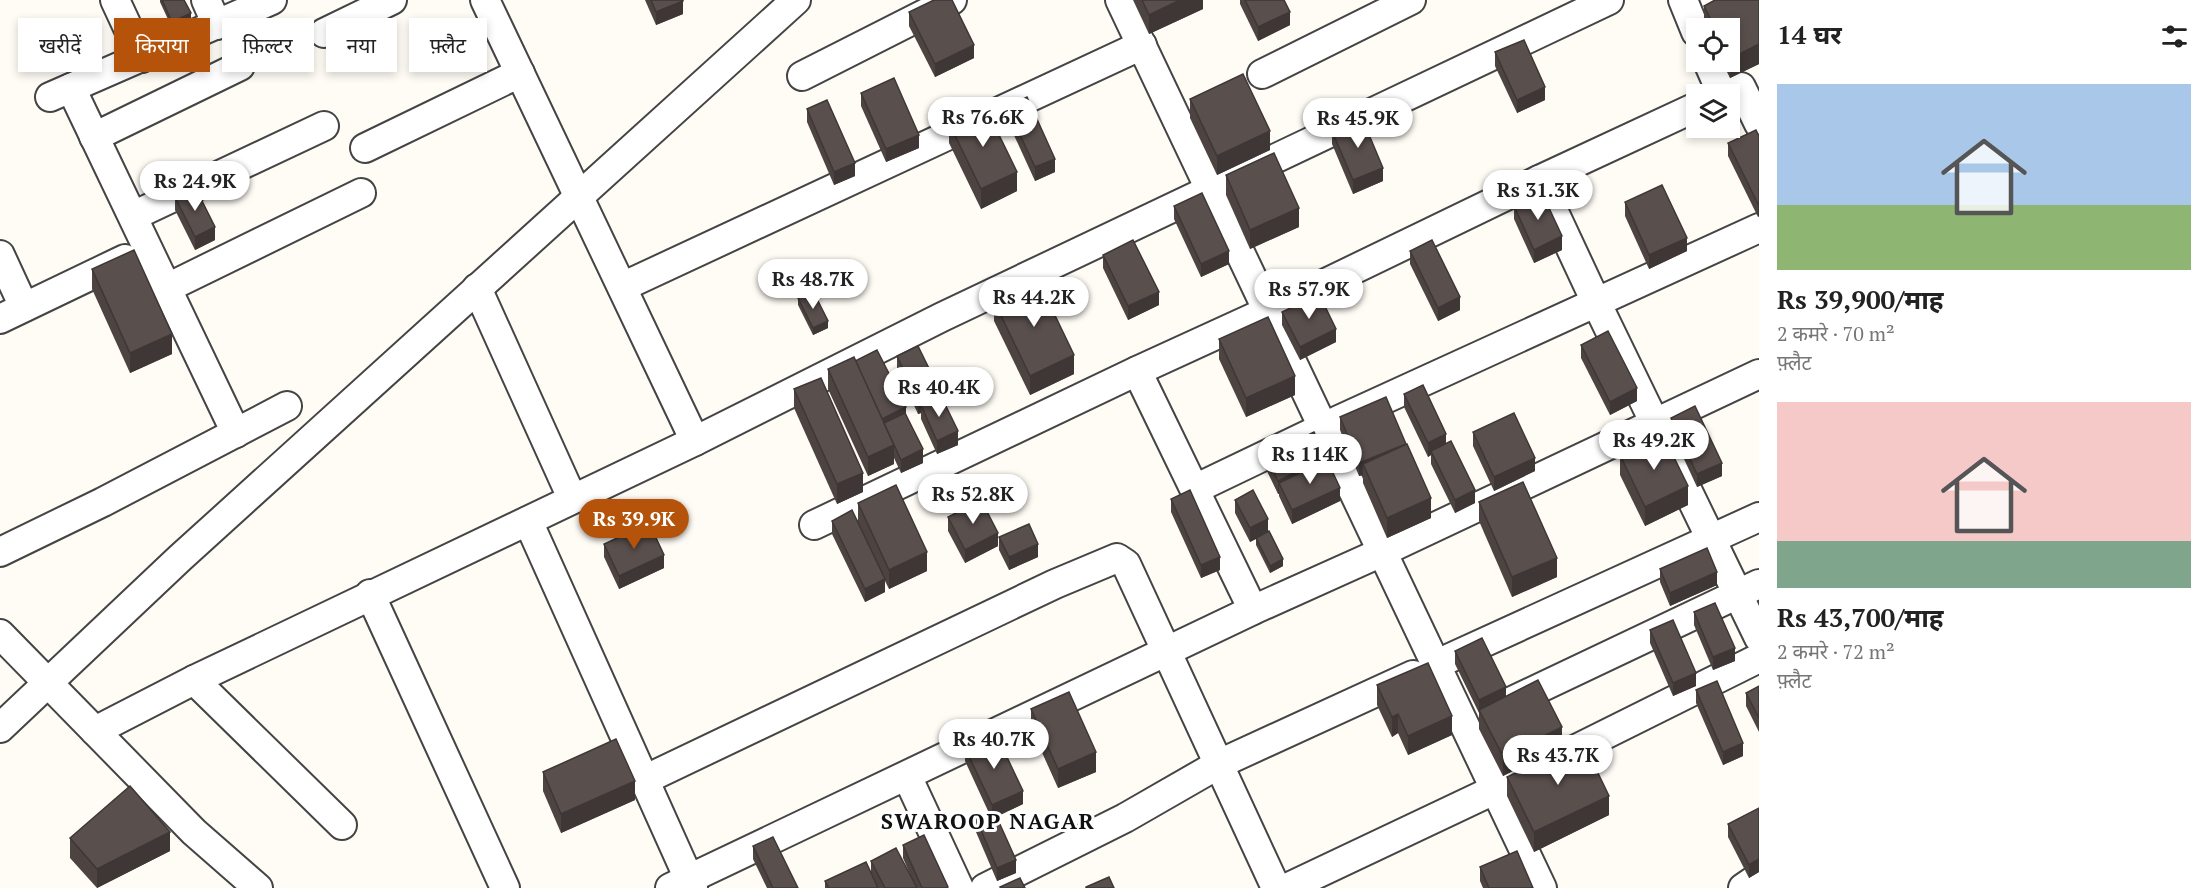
<!DOCTYPE html>
<html lang="hi">
<head>
<meta charset="utf-8">
<style>
  :root { --surface:#fff; --page:#f6f6f6; --text:#222; --muted:#767676; --accent:#b45309 }
  body { margin:0; font-family:"PT Serif","Noto Sans Devanagari",serif; background:var(--page); color:var(--text); height:100vh; display:flex; flex-direction:column; font-size:22px; white-space:nowrap }
  * { box-sizing:border-box; margin:0 }
  p { font-size:20px; color:var(--muted) }
  .icon { flex:none; width:33px; height:33px; fill:none; stroke:currentColor; stroke-width:2; stroke-linecap:round; stroke-linejoin:round }
  .map { position:relative; flex:1; overflow:hidden }
  .sheet { display:flex; flex-direction:column; background:var(--surface); width:450px }
  .sheet>* { flex:none }
  .hud { position:absolute; left:18px; top:18px; width:570px; height:54px; display:flex; gap:12px }
  .fabs { position:absolute; left:1686px; top:18px; display:grid; gap:12px }
  .fabs a { display:grid; place-items:center; width:54px; height:54px; border-radius:0px; background:var(--surface); box-shadow:0 3px 9px #0003; font-size:30px }
  .price { position:absolute; translate:-50% -51px; padding:0 14px; border-radius:21px; background:#fff; color:#222; font-size:20px; line-height:39px; filter:drop-shadow(0 2px 3px #0008) }
  .price::after { content:''; position:absolute; left:50%; top:36px; width:18px; height:14px; margin-left:-9px; background:inherit; clip-path:polygon(0 0,100% 0,50% 100%) }
  .price.on { background:var(--accent); color:#fff }
  ul { padding:0; list-style:none }
  li { display:grid; align-content:center; gap:12px; height:318px; padding:0 18px }
  li span { display:grid; place-items:center; height:186px; border-radius:0px; color:#555 }
  li>.icon { margin-inline-start:auto }
  span .icon { width:108px; height:108px; fill:#fffc; stroke-width:1 }
  li b { font-size:26px }
  h2 { display:flex; justify-content:space-between; align-items:center; height:72px; padding:0 18px; font-size:26px }
  .tag { padding:0 21px; border-radius:0px; background:var(--surface); box-shadow:0 3px 9px #0003; font-size:21px; line-height:54px }
  .tag.on { background:var(--accent); color:#fff }
  main { display:flex; flex:1; min-height:0 }
  .map>svg:first-child { display:block }
  .lines { fill:none; stroke-linecap:round; stroke-linejoin:round }
  .minor-casing { stroke:#444; stroke-width:32 }
  .minor { stroke:#fff; stroke-width:28 }
  .wall { fill:#4d4442 }
  .shaded-wall { fill:#3e3736 }
  .building { fill:#594f4d; stroke:#3e3736; stroke-width:1.5 }
  .labels { text-anchor:middle; stroke-width:6; stroke-linejoin:round; paint-order:stroke }
  .district-label { font-size:22px; font-weight:bold; letter-spacing:1.5px; fill:#111; stroke:#fff }
</style>
</head>
<body>
<main>
<div class="map">
<svg width="1759" height="888" viewBox="0 0 1759 888">
  <rect width="100%" height="100%" fill="#fffbf5"/>
  <g class="lines">
    <g class="minor-casing">
      <g id="minor">
        <polyline points="115,0 142,58"/>
        <polyline points="206,0 217,25"/>
        <polyline points="485,0 695,441"/>
        <polyline points="1120,0 1542,888"/>
        <polyline points="1683,0 1696,32"/>
        <polyline points="324,33 392,0"/>
        <polyline points="1708,62 1722,94"/>
        <polyline points="1262,74 1411,0"/>
        <polyline points="802,76 952,0"/>
        <polyline points="1741,87 1759,124"/>
        <polyline points="71,88 236,433"/>
        <polyline points="50,97 272,0"/>
        <polyline points="94,137 240,66"/>
        <polyline points="365,148 520,73"/>
        <polyline points="1539,180 1596,302 1759,638"/>
        <polyline points="133,216 324,126"/>
        <polyline points="0,255 24,307"/>
        <polyline points="622,287 1142,45"/>
        <polyline points="167,288 361,193"/>
        <polyline points="477,288 572,498"/>
        <polyline points="0,319 125,259"/>
        <polyline points="1137,371 1253,610"/>
        <polyline points="1195,489 1339,420 1759,228"/>
        <polyline points="528,521 693,888"/>
        <polyline points="814,525 1137,371 1268,311 1539,180 1696,107"/>
        <polyline points="0,552 103,502 287,406"/>
        <polyline points="370,594 505,888"/>
        <polyline points="0,634 194,832 258,888"/>
        <polyline points="1450,658 1759,517"/>
        <polyline points="194,680 342,825"/>
        <polyline points="1506,704 1759,584"/>
        <polyline points="0,728 180,558 796,0"/>
        <polyline points="95,731 194,680 695,441 942,317 1609,0"/>
        <polyline points="1552,761 1759,658"/>
        <polyline points="907,776 959,888"/>
        <polyline points="644,780 1055,584 1117,558 1126,564 1276,888"/>
        <polyline points="670,888 1253,610 1382,552 1759,374"/>
        <polyline points="985,888 1125,818 1219,764 1413,675"/>
        <polyline points="1287,888 1513,781"/>
        <polyline points="1743,888 1759,877"/>
      </g>
    </g>
    <use href="#minor" class="minor"/>
  </g>
  <g class="wall">
    <polygon points="160,0 184,0 191,20 172,28 160,2"/>
    <polygon points="645,0 683,0 683,14 656,25"/>
    <polygon points="1133,0 1203,0 1203,9 1149,34"/>
    <polygon points="1240,0 1284,0 1290,25 1258,41 1240,4"/>
    <polygon points="1759,0 1759,64 1730,78 1722,62 1730,62 1730,28 1706,28 1704,25 1704,6"/>
    <polygon points="909,12 974,58 935,77 909,26"/>
    <polygon points="1495,52 1545,100 1517,113 1495,66"/>
    <polygon points="861,93 919,148 886,162 861,106"/>
    <polygon points="1190,99 1270,150 1217,175 1190,118"/>
    <polygon points="1007,107 1055,172 1035,181 1007,120"/>
    <polygon points="807,109 855,176 834,185 807,122"/>
    <polygon points="949,123 1017,191 981,209 949,143"/>
    <polygon points="1332,131 1383,181 1353,194 1332,144"/>
    <polygon points="1759,136 1759,216 1758,217 1728,156 1728,143"/>
    <polygon points="1226,175 1299,227 1250,249 1226,195"/>
    <polygon points="175,197 215,240 195,250 175,210"/>
    <polygon points="1625,202 1687,251 1649,269 1625,216"/>
    <polygon points="1174,206 1229,264 1201,277 1174,219"/>
    <polygon points="1514,206 1562,250 1534,263 1514,219"/>
    <polygon points="1410,251 1460,310 1438,321 1410,264"/>
    <polygon points="1103,255 1159,305 1128,320 1103,268"/>
    <polygon points="92,269 172,354 130,373 92,289"/>
    <polygon points="798,298 828,328 813,335 798,305"/>
    <polygon points="994,301 1074,374 1030,395 994,321"/>
    <polygon points="1282,312 1336,342 1300,360 1282,325"/>
    <polygon points="1219,339 1295,395 1246,417 1219,359"/>
    <polygon points="1581,345 1637,401 1610,415 1581,358"/>
    <polygon points="897,356 940,397 958,445 937,454 921,419 921,413 918,414 897,369"/>
    <polygon points="855,361 906,414 923,463 901,473 894,458 894,464 868,476 828,389 828,369"/>
    <polygon points="794,389 863,492 837,504 794,408"/>
    <polygon points="1404,394 1446,443 1475,503 1455,513 1431,464 1431,455 1428,457 1404,407"/>
    <polygon points="1340,417 1431,518 1387,538 1363,483 1363,475 1359,476 1340,430"/>
    <polygon points="1671,418 1722,476 1697,487 1671,431"/>
    <polygon points="1473,432 1535,471 1494,491 1473,446"/>
    <polygon points="1620,455 1688,505 1645,526 1620,475"/>
    <polygon points="1266,456 1326,460 1340,501 1292,524 1279,496 1279,494 1278,494 1266,469"/>
    <polygon points="1171,499 1220,570 1201,578 1171,512"/>
    <polygon points="1235,500 1268,532 1283,566 1270,573 1256,545 1256,539 1250,542 1235,513"/>
    <polygon points="1479,502 1557,577 1512,597 1479,521"/>
    <polygon points="858,503 927,571 889,589 885,581 885,592 865,602 832,534 832,521 858,522"/>
    <polygon points="948,517 998,546 965,563 948,531"/>
    <polygon points="999,537 1038,557 1009,570 999,550"/>
    <polygon points="604,544 664,568 619,589 604,557"/>
    <polygon points="1660,569 1717,585 1670,606 1660,582"/>
    <polygon points="1694,612 1735,661 1713,670 1694,625"/>
    <polygon points="1650,630 1696,686 1673,696 1650,643"/>
    <polygon points="1455,651 1506,696 1562,746 1503,776 1479,729 1479,713 1455,664"/>
    <polygon points="1377,685 1452,735 1408,755 1398,733 1392,737 1377,705"/>
    <polygon points="1759,686 1759,732 1746,706 1746,693"/>
    <polygon points="1696,690 1743,756 1723,765 1696,703"/>
    <polygon points="1031,709 1096,772 1058,788 1031,728"/>
    <polygon points="965,748 1023,804 997,816 1016,873 997,881 976,832 976,818 989,813 965,761"/>
    <polygon points="543,772 635,800 561,833 543,791"/>
    <polygon points="1507,777 1609,815 1534,852 1507,796"/>
    <polygon points="1759,808 1759,872 1749,878 1728,837 1728,824"/>
    <polygon points="70,838 170,851 97,888 70,858"/>
    <polygon points="903,845 948,888 825,888 825,881 871,872 871,861 912,879 903,858"/>
    <polygon points="753,846 798,888 767,888 753,859"/>
    <polygon points="1480,867 1533,888 1483,888 1480,881"/>
  </g>
  <g class="shaded-wall">
    <polygon points="1180,0 1203,0 1203,9 1149,34 1149,15"/>
    <polygon points="683,1 683,14 656,25 656,12"/>
    <polygon points="1290,12 1290,25 1258,41 1258,27"/>
    <polygon points="191,13 191,20 172,28 172,22"/>
    <polygon points="1759,44 1759,64 1730,78 1730,59"/>
    <polygon points="974,45 974,58 935,77 935,64"/>
    <polygon points="1545,87 1545,100 1517,113 1517,100"/>
    <polygon points="1270,131 1270,150 1217,175 1217,156"/>
    <polygon points="919,135 919,148 886,162 886,149"/>
    <polygon points="1055,159 1055,172 1035,181 1035,167"/>
    <polygon points="855,163 855,176 834,185 834,172"/>
    <polygon points="1383,168 1383,181 1353,194 1353,180"/>
    <polygon points="1017,172 1017,191 981,209 981,189"/>
    <polygon points="1759,203 1759,216 1758,217 1758,204"/>
    <polygon points="1299,208 1299,227 1250,249 1250,230"/>
    <polygon points="215,227 215,240 195,250 195,237"/>
    <polygon points="1562,236 1562,250 1534,263 1534,250"/>
    <polygon points="1687,238 1687,251 1649,269 1649,255"/>
    <polygon points="1229,251 1229,264 1201,277 1201,264"/>
    <polygon points="1159,292 1159,305 1128,320 1128,306"/>
    <polygon points="1460,297 1460,310 1438,321 1438,308"/>
    <polygon points="828,321 828,328 813,335 813,328"/>
    <polygon points="1336,329 1336,342 1300,360 1300,347"/>
    <polygon points="172,334 172,354 130,373 130,353"/>
    <polygon points="1074,355 1074,374 1030,395 1030,376"/>
    <polygon points="1295,376 1295,395 1246,417 1246,398"/>
    <polygon points="1637,388 1637,401 1610,415 1610,402"/>
    <polygon points="940,391 940,404 921,405 921,413 918,414 918,401"/>
    <polygon points="906,407 906,420 886,430 882,419"/>
    <polygon points="958,431 958,445 937,454 937,441"/>
    <polygon points="1446,434 1446,448 1431,451 1431,455 1428,457 1428,443"/>
    <polygon points="1406,444 1363,464 1363,475 1359,476 1359,463"/>
    <polygon points="894,445 894,464 868,476 868,457"/>
    <polygon points="923,449 923,463 901,473 901,460"/>
    <polygon points="1326,457 1326,470 1279,483 1279,494 1278,494 1278,481"/>
    <polygon points="1535,458 1535,471 1494,491 1494,477"/>
    <polygon points="1722,463 1722,476 1697,487 1697,474"/>
    <polygon points="863,473 863,492 837,504 837,484"/>
    <polygon points="1688,486 1688,505 1645,526 1645,507"/>
    <polygon points="1340,488 1340,501 1292,524 1292,510"/>
    <polygon points="1475,490 1475,503 1455,513 1455,500"/>
    <polygon points="1431,498 1431,518 1387,538 1387,518"/>
    <polygon points="1268,519 1268,532 1250,542 1250,528"/>
    <polygon points="998,533 998,546 965,563 965,550"/>
    <polygon points="1038,544 1038,557 1009,570 1009,557"/>
    <polygon points="927,552 927,571 889,589 889,570"/>
    <polygon points="664,555 664,568 619,589 619,576"/>
    <polygon points="1220,557 1220,570 1201,578 1201,565"/>
    <polygon points="1557,558 1557,577 1512,597 1512,577"/>
    <polygon points="1283,559 1283,566 1270,573 1270,566"/>
    <polygon points="1717,572 1717,585 1670,606 1670,593"/>
    <polygon points="885,579 885,592 865,602 865,589"/>
    <polygon points="1735,648 1735,661 1713,670 1713,657"/>
    <polygon points="1696,673 1696,686 1673,696 1673,683"/>
    <polygon points="1506,687 1506,701 1479,710 1479,713 1479,700"/>
    <polygon points="1398,714 1398,733 1392,737 1392,717"/>
    <polygon points="1452,716 1452,735 1408,755 1408,736"/>
    <polygon points="1562,727 1562,746 1503,776 1503,756"/>
    <polygon points="1743,743 1743,756 1723,765 1723,752"/>
    <polygon points="1096,752 1096,772 1058,788 1058,769"/>
    <polygon points="635,781 635,800 561,833 561,814"/>
    <polygon points="1023,791 1023,804 992,819 992,805"/>
    <polygon points="1609,796 1609,815 1534,852 1534,832"/>
    <polygon points="170,832 170,851 97,888 97,869"/>
    <polygon points="1759,859 1759,872 1749,878 1749,865"/>
    <polygon points="1016,860 1016,873 997,881 997,868"/>
  </g>
  <g class="building">
    <polygon points="162,0 184,0 191,13 172,22"/>
    <polygon points="651,0 683,0 683,1 656,12"/>
    <polygon points="934,0 952,0 974,45 935,64 909,12"/>
    <polygon points="1142,0 1180,0 1149,15"/>
    <polygon points="1245,0 1284,0 1290,12 1258,27"/>
    <polygon points="1715,0 1759,0 1759,44 1730,59 1730,28 1715,28 1704,6"/>
    <polygon points="1524,40 1545,87 1517,100 1495,52"/>
    <polygon points="1243,74 1270,131 1217,156 1190,99"/>
    <polygon points="894,78 919,135 886,149 861,93"/>
    <polygon points="1027,97 1055,159 1035,167 1007,107"/>
    <polygon points="827,100 855,163 834,172 807,109"/>
    <polygon points="985,106 1017,172 981,189 949,123"/>
    <polygon points="1362,118 1383,168 1353,180 1332,131"/>
    <polygon points="1756,130 1759,136 1759,203 1758,204 1728,143"/>
    <polygon points="1274,153 1299,208 1250,230 1226,175"/>
    <polygon points="1662,185 1687,238 1649,255 1625,202"/>
    <polygon points="195,187 215,227 195,237 175,197"/>
    <polygon points="1202,193 1229,251 1201,264 1174,206"/>
    <polygon points="1542,193 1562,236 1534,250 1514,206"/>
    <polygon points="1133,240 1159,292 1128,306 1103,255"/>
    <polygon points="1432,240 1460,297 1438,308 1410,251"/>
    <polygon points="134,250 172,334 130,353 92,269"/>
    <polygon points="1038,280 1074,355 1030,376 994,301"/>
    <polygon points="813,291 828,321 813,328 798,298"/>
    <polygon points="1319,294 1336,329 1300,347 1282,312"/>
    <polygon points="1268,317 1295,376 1246,398 1219,339"/>
    <polygon points="1608,331 1637,388 1610,402 1581,345"/>
    <polygon points="918,346 940,391 918,401 897,356"/>
    <polygon points="877,350 906,407 882,419 855,361"/>
    <polygon points="854,357 894,445 868,457 828,369"/>
    <polygon points="821,378 863,473 837,484 794,389"/>
    <polygon points="1423,385 1446,434 1428,443 1404,394"/>
    <polygon points="941,396 958,431 937,441 921,405"/>
    <polygon points="1386,397 1406,444 1359,463 1340,417"/>
    <polygon points="1695,406 1722,463 1697,474 1671,418"/>
    <polygon points="905,413 923,449 901,460 884,423"/>
    <polygon points="1514,413 1535,458 1494,477 1473,432"/>
    <polygon points="1314,432 1326,457 1278,481 1266,456"/>
    <polygon points="1663,435 1688,486 1645,507 1620,455"/>
    <polygon points="1451,441 1475,490 1455,500 1431,451"/>
    <polygon points="1407,444 1431,498 1387,518 1363,464"/>
    <polygon points="1327,460 1340,488 1292,510 1279,483"/>
    <polygon points="1523,482 1557,558 1512,577 1479,502"/>
    <polygon points="896,485 927,552 889,570 858,503"/>
    <polygon points="1190,490 1220,557 1201,565 1171,499"/>
    <polygon points="1253,490 1268,519 1250,528 1235,500"/>
    <polygon points="981,500 998,533 965,550 948,517"/>
    <polygon points="852,510 885,579 865,589 832,521"/>
    <polygon points="649,523 664,555 619,576 604,544"/>
    <polygon points="1029,524 1038,544 1009,557 999,537"/>
    <polygon points="1269,531 1283,559 1270,566 1256,538"/>
    <polygon points="1707,548 1717,572 1670,593 1660,569"/>
    <polygon points="1715,603 1735,648 1713,657 1694,612"/>
    <polygon points="1673,620 1696,673 1673,683 1650,630"/>
    <polygon points="1482,638 1506,687 1479,700 1455,651"/>
    <polygon points="1428,663 1452,716 1408,736 1398,714 1392,717 1377,685"/>
    <polygon points="1538,680 1562,727 1503,756 1479,710"/>
    <polygon points="1717,681 1743,743 1723,752 1696,690"/>
    <polygon points="1759,686 1759,718 1746,693"/>
    <polygon points="1069,692 1096,752 1058,769 1031,709"/>
    <polygon points="996,734 1023,791 992,805 965,748"/>
    <polygon points="616,739 635,781 561,814 543,772"/>
    <polygon points="1582,740 1609,796 1534,832 1507,777"/>
    <polygon points="130,786 170,832 97,869 70,838"/>
    <polygon points="1759,808 1759,859 1749,865 1728,824"/>
    <polygon points="994,811 1016,860 997,868 976,818"/>
    <polygon points="924,835 948,887 946,888 922,888 903,845"/>
    <polygon points="773,837 798,888 773,888 753,846"/>
    <polygon points="896,848 917,888 885,888 871,861"/>
    <polygon points="1517,851 1533,888 1489,888 1480,867"/>
    <polygon points="866,862 878,888 829,888 825,881"/>
    <polygon points="1109,877 1114,888 1086,888 1086,887"/>
    <polygon points="1020,878 1025,888 1001,888 1000,887"/>
  </g>
  <g class="labels">
    <g class="district-label">
      <text x="988" y="829">SWAROOP NAGAR</text>
    </g>
  </g>
</svg>
<div class="fabs">
<a><svg class="icon" aria-label="locate" viewBox="0 0 24 24"><circle cx="12" cy="12" r="6"/><path d="M12 2v4M12 18v4M2 12h4M18 12h4"/></svg></a>
<a><svg class="icon" aria-label="layers" viewBox="0 0 24 24"><path d="M12 4l9 5-9 5-9-5zM3 14l9 5 9-5"/></svg></a>
</div>
<b class="price" style="left:983px;top:148px">Rs 76.6K</b>
<b class="price" style="left:1358px;top:149px">Rs 45.9K</b>
<b class="price" style="left:195px;top:212px">Rs 24.9K</b>
<b class="price" style="left:1538px;top:221px">Rs 31.3K</b>
<b class="price" style="left:813px;top:310px">Rs 48.7K</b>
<b class="price" style="left:1309px;top:320px">Rs 57.9K</b>
<b class="price" style="left:1034px;top:328px">Rs 44.2K</b>
<b class="price" style="left:939px;top:418px">Rs 40.4K</b>
<b class="price" style="left:1654px;top:471px">Rs 49.2K</b>
<b class="price" style="left:1310px;top:485px">Rs 114K</b>
<b class="price" style="left:973px;top:525px">Rs 52.8K</b>
<b class="price on" style="left:634px;top:550px">Rs 39.9K</b>
<b class="price" style="left:994px;top:770px">Rs 40.7K</b>
<b class="price" style="left:1558px;top:786px">Rs 43.7K</b>
<div class="hud">
<a class="tag">खरीदें</a>
<a class="tag on">किराया</a>
<a class="tag">फ़िल्टर</a>
<a class="tag">नया</a>
<a class="tag">फ़्लैट</a>
</div>
</div>
<section class="sheet">
<h2>14 घर<svg class="icon" aria-label="filters" viewBox="0 0 24 24"><path d="M4 7h16M4 17h16"/><circle cx="9" cy="7" r="2"/><circle cx="15" cy="17" r="2"/></svg></h2>
<ul>
<li><span style="background:linear-gradient(#a9c7e8 65%,#8fb573 0)"><svg class="icon" aria-label="home" viewBox="0 0 24 24"><path d="M3 11l9-7 9 7M6 9v11h12V9"/></svg></span><div><b>Rs 39,900/माह</b><p>2 कमरे · 70 m²</p><p>फ़्लैट</p></div></li>
<li><span style="background:linear-gradient(#f6c9c9 75%,#7fa58c 0)"><svg class="icon" aria-label="home" viewBox="0 0 24 24"><path d="M3 11l9-7 9 7M6 9v11h12V9"/></svg></span><div><b>Rs 43,700/माह</b><p>2 कमरे · 72 m²</p><p>फ़्लैट</p></div></li>
</ul>
</section>
</main>
</body>
</html>
